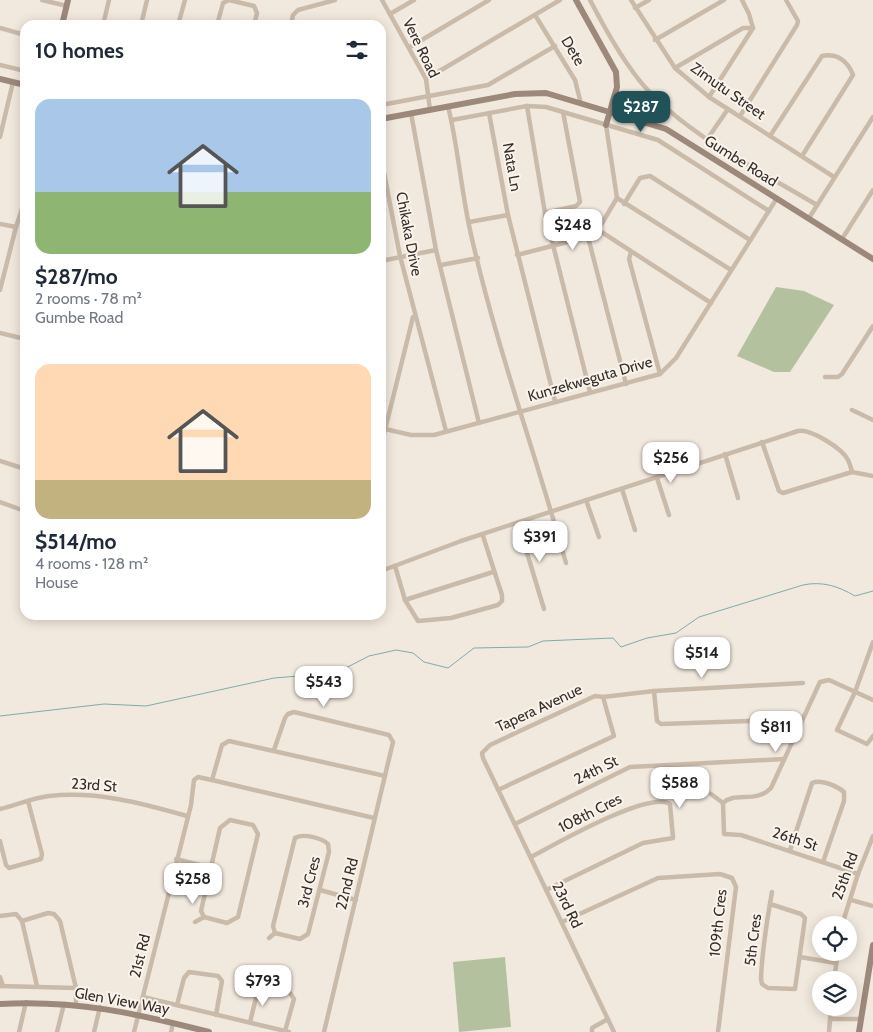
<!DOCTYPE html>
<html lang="en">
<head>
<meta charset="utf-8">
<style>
  :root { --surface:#fff; --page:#f6f6f7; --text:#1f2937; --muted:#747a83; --accent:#205258 }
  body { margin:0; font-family:Cabin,sans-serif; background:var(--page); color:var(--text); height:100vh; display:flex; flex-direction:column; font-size:19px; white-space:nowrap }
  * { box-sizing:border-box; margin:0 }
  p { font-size:16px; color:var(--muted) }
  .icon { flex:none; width:28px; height:28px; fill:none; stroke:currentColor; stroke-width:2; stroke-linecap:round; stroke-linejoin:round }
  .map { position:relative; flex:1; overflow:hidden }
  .side { position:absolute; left:20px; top:20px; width:366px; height:600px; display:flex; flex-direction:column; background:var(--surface); border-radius:15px; box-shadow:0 2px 12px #0003 }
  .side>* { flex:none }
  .controls { position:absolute; left:812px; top:916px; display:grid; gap:10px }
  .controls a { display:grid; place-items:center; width:45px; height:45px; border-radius:50%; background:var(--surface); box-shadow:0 2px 12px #0003; font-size:25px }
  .price { position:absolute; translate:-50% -42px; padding:0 11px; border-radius:10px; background:#fff; color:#222; font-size:16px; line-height:32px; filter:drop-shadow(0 1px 2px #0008) }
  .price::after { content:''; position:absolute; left:50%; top:30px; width:15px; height:11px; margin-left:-8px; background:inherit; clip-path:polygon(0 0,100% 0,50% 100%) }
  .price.current { background:var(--accent); color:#fff }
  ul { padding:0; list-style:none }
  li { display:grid; align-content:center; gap:10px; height:265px; padding:0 15px }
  li span { display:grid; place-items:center; height:155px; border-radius:15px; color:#555 }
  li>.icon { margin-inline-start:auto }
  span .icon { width:90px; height:90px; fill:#fffc; stroke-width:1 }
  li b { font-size:21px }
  h2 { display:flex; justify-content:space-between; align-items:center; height:60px; padding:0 15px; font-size:21px }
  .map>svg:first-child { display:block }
  .green { fill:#b4c19f }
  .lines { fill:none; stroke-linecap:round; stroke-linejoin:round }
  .stream { stroke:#7eabae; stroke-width:1 }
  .street { stroke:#cabaaa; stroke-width:4.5 }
  .secondary { stroke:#9d897c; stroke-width:6 }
  .labels { text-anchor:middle; stroke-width:4; stroke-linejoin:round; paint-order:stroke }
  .street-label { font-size:15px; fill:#372e2a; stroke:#f9f3eb }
</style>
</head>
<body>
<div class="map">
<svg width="873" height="1032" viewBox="0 0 873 1032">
  <rect width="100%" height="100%" fill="#f2e9de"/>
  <g class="green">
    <polygon points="776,287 804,291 834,305 790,372 774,372 737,356"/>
    <polygon points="505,957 511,1027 459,1032 453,962"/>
  </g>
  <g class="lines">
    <path class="stream" d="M0 716 104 704 146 706 274 678 311 675 328 677 369 656 396 650 413 653 424 662 448 668 474 648 528 647 543 641 613 638 621 647 647 638 676 633 699 617 803 585C822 581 838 586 855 596L873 591"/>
    <g class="street">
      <polyline points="42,0 67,6"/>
      <polyline points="382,0 426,79 430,110"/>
      <path d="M590 0C603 25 626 66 645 87 687 135 762 172 817 205"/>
      <polyline points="631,0 675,68 709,97 834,177"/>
      <polyline points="742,0 749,14 753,28"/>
      <polyline points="635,8 649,0"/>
      <polyline points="390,14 414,0"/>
      <polyline points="535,15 575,80 581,104"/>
      <polyline points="103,25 109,0"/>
      <polyline points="141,25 147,0"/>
      <polyline points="178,25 185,0"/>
      <polyline points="217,25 223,3 229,0 254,6 257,13 254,25"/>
      <polyline points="291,25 293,15 298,10 335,0"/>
      <polyline points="0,28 25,35"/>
      <polyline points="381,40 384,61 381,65"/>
      <polyline points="655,40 724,0"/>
      <polyline points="410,47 489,0"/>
      <polyline points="0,65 25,71"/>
      <polyline points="675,68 743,28 753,28"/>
      <polyline points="426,79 560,0"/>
      <polyline points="709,97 753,28"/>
      <polyline points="381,105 488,85 555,46"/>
      <path d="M448 106C458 147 461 189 470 230 495 343 535 452 566 563"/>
      <polyline points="527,106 545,213 576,206 580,202 563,112"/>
      <polyline points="411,113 436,250 479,423"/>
      <polyline points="489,113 508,215 555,401"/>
      <polyline points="740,116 797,25 798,21 786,0"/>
      <polyline points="452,120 527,106 546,107 658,140 769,211"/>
      <polyline points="606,125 617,198 731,270"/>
      <path d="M770 136 822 56C837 53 848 61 853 75L802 156"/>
      <polyline points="0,137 13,82"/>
      <polyline points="708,138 728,109"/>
      <polyline points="381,157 400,256 446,431"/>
      <polyline points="25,191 25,197"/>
      <polyline points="624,204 640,178 650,176 750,240"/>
      <polyline points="545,213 590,392"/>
      <polyline points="809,218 873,117"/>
      <polyline points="469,222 508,215"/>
      <polyline points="0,224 16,227 0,290"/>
      <polyline points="16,227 25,200"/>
      <polyline points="600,231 711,303"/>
      <polyline points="588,237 626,384"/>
      <polyline points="842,239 873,190"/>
      <polyline points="631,252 629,259 660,374"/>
      <polyline points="517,255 595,235 617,198"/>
      <polyline points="381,261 436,250"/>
      <polyline points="441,265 478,258"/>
      <polyline points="0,333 25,339"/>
      <polyline points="825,377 838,377 842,374 873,326"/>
      <polyline points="852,410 873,420"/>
      <polyline points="381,428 411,435 434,435 660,374 676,358 777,198"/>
      <polyline points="762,442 779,491 783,493 852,472 873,476"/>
      <polyline points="381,446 413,317"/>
      <polyline points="725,454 738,498"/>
      <polyline points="0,461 25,469"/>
      <polyline points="657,478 669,515"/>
      <polyline points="622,489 635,530"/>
      <polyline points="586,500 599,537"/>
      <polyline points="0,502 25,511"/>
      <polyline points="518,523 544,609"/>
      <polyline points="395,566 405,600 418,621 451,618 498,605 502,601 502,595 483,536"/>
      <path d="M381 571 461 541 798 431C811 429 842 448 848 460 850 464 851 468 852 472"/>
      <polyline points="405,600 493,572"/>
      <polyline points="873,642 855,692 837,730 867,744 873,736"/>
      <polyline points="654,691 657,721 661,724 779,720 790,722 798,727"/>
      <polyline points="603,697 654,691 803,683"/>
      <polyline points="274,750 285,718 288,714 294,712 389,735 393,742 324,1032"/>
      <polyline points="212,780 222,745 229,741 385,776"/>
      <polyline points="498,790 614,736 603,697 595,696 490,745 482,753 483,758 614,1032"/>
      <polyline points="711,794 723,803"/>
      <path d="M723 803C735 791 756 804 771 788L820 682 829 680 873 700"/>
      <polyline points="723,803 724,834 741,835 858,874"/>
      <path d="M0 809C16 805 33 798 49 796 97 791 141 803 187 816"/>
      <polygon points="230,820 253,825 258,834 238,917 227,923 204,917 201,911 220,828"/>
      <polyline points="515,824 630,767 784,759"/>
      <polyline points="0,841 6,865 9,868 41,859 42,854 28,801"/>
      <path d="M790 850 812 783C821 779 837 786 844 792V801L823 862"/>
      <path d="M531 857C554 845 649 790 670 804L673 838 643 843 546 890"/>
      <polyline points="176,859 211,868"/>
      <polyline points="320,890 356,900"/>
      <polyline points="851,900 873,906"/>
      <path d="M770 904 801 914 805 918 795 989 768 988 762 984 761 979C762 950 767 920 772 892"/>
      <polyline points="0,916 16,914 22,921"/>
      <polyline points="195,922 204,917"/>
      <polyline points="562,922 658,878 720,874 732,878 736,887 718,1032"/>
      <polyline points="842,925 858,874 873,836"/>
      <path d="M269 938 275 933 273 926 295 838C303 833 322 838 328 844L329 852 308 934 300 939 275 933"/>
      <polyline points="800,957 836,963"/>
      <polyline points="0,977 3,986"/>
      <polyline points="834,980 838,952"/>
      <polyline points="0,986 76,988 76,1005"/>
      <polyline points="37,986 22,921 48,913 54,914 60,921 76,988"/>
      <polyline points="143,997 289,1032"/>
      <polyline points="177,1005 184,978 189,972 218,976 222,981 216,1015"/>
      <polyline points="830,1019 861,1019"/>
      <polyline points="250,1022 259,986 290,993 294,999 285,1031"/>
      <polyline points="19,1032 26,1002"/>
      <polyline points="57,1032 64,1004"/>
      <polyline points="94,1032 100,1007"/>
      <polyline points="134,1032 191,805 194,780 198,777 212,780 374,818"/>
      <polyline points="171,1032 173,1023"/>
      <polyline points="592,1032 592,1028 608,1019"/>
      <polyline points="829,1032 831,1008"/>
    </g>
    <g class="secondary">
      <polyline points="576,0 616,72 617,87 606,125"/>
      <polyline points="62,25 68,0"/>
      <polyline points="0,79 25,85"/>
      <polyline points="381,119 515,94 546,93 666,129 873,259"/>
      <path d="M0 1004C77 1000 135 1013 209 1032"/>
      <polyline points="859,1032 873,945"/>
    </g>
  </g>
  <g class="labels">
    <g class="street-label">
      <text transform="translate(421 48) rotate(64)" y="5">Vere Road</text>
      <text transform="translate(573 51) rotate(59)" y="5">Dete</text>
      <text transform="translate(728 91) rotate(35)" y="5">Zimutu Street</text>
      <text transform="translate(741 161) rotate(32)" y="5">Gumbe Road</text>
      <text transform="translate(512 167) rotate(80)" y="5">Nata Ln</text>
      <text transform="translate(409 234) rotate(79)" y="5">Chikaka Drive</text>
      <text transform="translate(590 379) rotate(-16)" y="5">Kunzekweguta Drive</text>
      <text transform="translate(539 708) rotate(-25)" y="5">Tapera Avenue</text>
      <text transform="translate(596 770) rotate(-26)" y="5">24th St</text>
      <text transform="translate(94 785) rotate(4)" y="5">23rd St</text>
      <text transform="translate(590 813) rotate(-27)" y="5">108th Cres</text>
      <text transform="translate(795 839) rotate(18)" y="5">26th St</text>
      <text transform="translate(845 876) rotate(-70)" y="5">25th Rd</text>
      <text transform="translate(309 882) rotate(-76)" y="5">3rd Cres</text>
      <text transform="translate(347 884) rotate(-76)" y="5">22nd Rd</text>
      <text transform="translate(567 905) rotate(64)" y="5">23rd Rd</text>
      <text transform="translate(718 923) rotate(-84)" y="5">109th Cres</text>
      <text transform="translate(753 940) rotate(-83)" y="5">5th Cres</text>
      <text transform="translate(140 956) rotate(-76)" y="5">21st Rd</text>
      <text transform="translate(122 1001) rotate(10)" y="5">Glen View Way</text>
    </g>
  </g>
</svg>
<div class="controls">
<a><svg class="icon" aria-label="locate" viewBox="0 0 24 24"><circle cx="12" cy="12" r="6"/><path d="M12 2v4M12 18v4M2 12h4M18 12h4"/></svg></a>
<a><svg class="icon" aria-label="layers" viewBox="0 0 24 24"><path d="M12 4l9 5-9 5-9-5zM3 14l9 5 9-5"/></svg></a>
</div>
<b class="price current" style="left:641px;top:133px">$287</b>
<b class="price" style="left:573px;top:251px">$248</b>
<b class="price" style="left:671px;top:484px">$256</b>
<b class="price" style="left:540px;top:563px">$391</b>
<b class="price" style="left:702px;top:679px">$514</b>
<b class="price" style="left:324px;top:708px">$543</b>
<b class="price" style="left:776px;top:753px">$811</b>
<b class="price" style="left:680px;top:809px">$588</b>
<b class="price" style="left:193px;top:905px">$258</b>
<b class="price" style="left:263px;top:1007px">$793</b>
<section class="side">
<h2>10 homes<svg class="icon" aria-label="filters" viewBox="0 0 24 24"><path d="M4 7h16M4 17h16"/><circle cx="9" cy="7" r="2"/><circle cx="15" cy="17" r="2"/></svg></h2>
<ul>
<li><span style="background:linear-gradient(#a9c7e8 60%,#8fb573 0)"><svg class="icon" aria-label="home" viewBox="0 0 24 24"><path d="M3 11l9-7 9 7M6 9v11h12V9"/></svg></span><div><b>$287/mo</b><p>2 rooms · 78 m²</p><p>Gumbe Road</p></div></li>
<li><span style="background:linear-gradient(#ffd9b3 75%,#c2b280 0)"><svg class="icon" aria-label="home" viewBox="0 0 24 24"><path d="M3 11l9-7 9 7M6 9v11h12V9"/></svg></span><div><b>$514/mo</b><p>4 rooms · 128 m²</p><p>House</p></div></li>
</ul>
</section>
</div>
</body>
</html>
